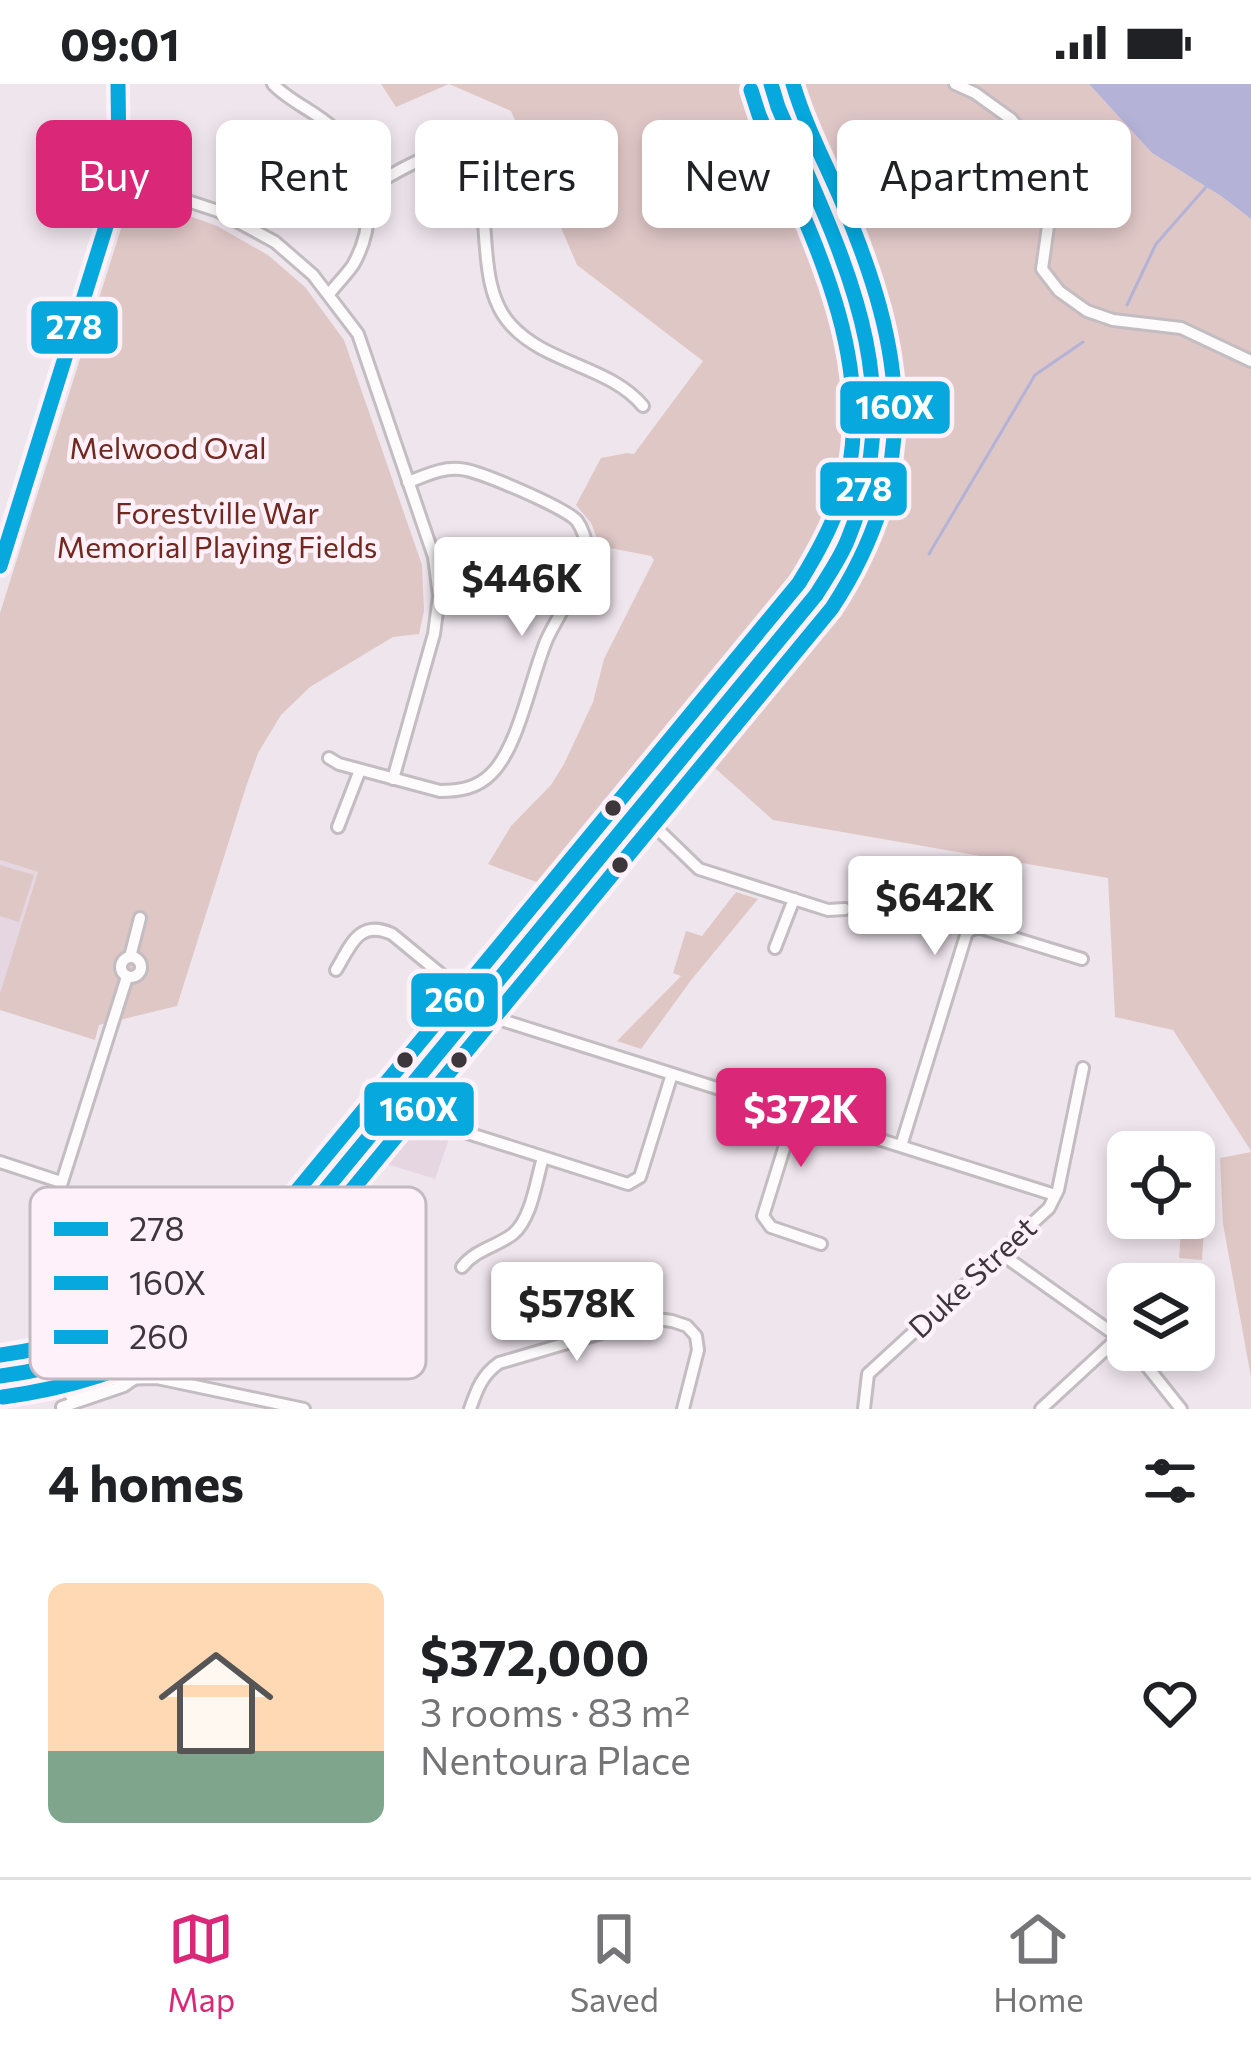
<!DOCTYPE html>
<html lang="en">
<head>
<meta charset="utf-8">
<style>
  :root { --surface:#fff; --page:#f6f6f6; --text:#202124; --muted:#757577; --line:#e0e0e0; --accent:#db2777 }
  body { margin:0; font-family:Commissioner,sans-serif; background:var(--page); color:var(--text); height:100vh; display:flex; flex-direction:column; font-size:45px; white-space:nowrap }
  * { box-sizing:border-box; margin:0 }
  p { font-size:39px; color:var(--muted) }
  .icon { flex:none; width:66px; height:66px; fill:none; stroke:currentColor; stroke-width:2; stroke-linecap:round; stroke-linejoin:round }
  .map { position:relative; height:1325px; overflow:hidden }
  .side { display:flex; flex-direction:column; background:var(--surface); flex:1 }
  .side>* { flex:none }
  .top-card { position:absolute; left:36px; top:36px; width:1179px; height:108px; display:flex; gap:24px }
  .buttons { position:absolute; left:1107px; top:1047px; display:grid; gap:24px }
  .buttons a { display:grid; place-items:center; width:108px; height:108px; border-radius:18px; background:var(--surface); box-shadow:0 6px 18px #0003; font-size:60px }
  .price { position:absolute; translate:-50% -102px; padding:0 27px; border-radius:12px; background:#fff; color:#222; font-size:39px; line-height:78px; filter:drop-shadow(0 3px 6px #0008) }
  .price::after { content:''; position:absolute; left:50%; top:72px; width:36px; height:27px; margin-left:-18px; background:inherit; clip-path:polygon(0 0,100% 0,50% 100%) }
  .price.current { background:var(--accent); color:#fff }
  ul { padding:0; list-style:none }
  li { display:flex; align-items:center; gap:36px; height:300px; padding:0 48px }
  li+li { border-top:3px solid var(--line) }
  li span { display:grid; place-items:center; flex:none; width:336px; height:240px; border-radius:18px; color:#555 }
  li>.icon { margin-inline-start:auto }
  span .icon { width:144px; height:144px; fill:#fffc; stroke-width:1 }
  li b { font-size:51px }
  h2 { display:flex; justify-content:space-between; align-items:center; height:144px; padding:0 48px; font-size:51px }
  .tag { padding:0 42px; border-radius:18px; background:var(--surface); box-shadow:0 6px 18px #0003; font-size:42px; line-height:108px }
  .tag.current { background:var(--accent); color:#fff }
  .status { display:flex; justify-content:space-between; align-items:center; height:84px; padding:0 60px; background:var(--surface); direction:ltr }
  .status svg { height:33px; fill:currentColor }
  .tab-bar { display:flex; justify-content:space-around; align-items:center; height:168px; border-top:3px solid var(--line); background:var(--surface); font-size:33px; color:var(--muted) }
  .tab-bar a { display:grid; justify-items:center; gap:6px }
  .tab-bar .current { color:var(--accent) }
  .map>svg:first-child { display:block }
  .built { fill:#e6d6e2 }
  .green { fill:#dfc7c6 }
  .water { fill:#b4b2d7 }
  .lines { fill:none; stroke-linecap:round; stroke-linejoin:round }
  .stream { stroke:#b4b2d7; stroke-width:3 }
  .minor-casing { stroke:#c3bcc1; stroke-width:16 }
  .highway-casing { stroke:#c3bcc1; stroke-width:22 }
  .minor { stroke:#fdfbfc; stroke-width:10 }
  .highway { stroke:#fdfbfc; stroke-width:16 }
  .bus-1-casing { stroke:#fef1fa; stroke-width:24 }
  .bus-2-casing { stroke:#fef1fa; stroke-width:24 }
  .bus-3-casing { stroke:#fef1fa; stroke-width:24 }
  .bus-1 { stroke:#06a8dd; stroke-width:15 }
  .bus-2 { stroke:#06a8dd; stroke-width:15 }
  .bus-3 { stroke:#06a8dd; stroke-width:15 }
  .bus-dot { fill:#3d363b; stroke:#fef1fa; stroke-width:4.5 }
  .labels { text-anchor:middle; stroke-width:9; stroke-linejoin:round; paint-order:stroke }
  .park-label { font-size:30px; fill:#70281f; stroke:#fef1fa }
  .street-label { font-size:30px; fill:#3d363b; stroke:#fef1fa }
  .key { fill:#fef1fa; stroke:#c4b9c1; stroke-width:3 }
  .key-label { font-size:33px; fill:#3d363b }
  .line-badge { stroke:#fef1fa; stroke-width:4.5 }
  .badge-label { font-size:33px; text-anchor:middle; font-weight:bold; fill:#fff }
</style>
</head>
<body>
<div class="status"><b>09:01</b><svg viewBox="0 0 49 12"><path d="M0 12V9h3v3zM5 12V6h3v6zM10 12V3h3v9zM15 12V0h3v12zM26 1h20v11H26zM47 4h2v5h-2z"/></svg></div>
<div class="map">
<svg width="1251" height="1325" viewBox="0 0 1251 1325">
  <rect width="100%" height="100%" fill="#efe6ed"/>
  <g class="built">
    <polygon points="0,776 38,788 0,909"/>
    <polygon points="401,1039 449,1055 435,1095 374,1076"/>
  </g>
  <g class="green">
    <polygon points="381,0 1089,0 1152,69 1221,112 1251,135 1251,1067 1173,946 1115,933 1108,794 773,736 716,685 670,650 542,800 488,780 511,742 551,701 564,680 593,618 604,575 654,476 651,472 600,462 591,439 576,421 601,374 627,369 634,370 703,277 577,181 511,27 449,0 396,23"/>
    <polygon points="137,113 217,142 268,171 305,203 344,256 422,481 424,527 419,550 393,553 310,603 281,631 258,669 246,703 177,922 99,941 95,956 0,926 0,909 38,788 0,776 0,529 130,116"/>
    <polygon points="0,781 34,791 19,838 0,832"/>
    <polygon points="736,808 758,815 692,895 641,965 617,957 681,892 673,889 686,847 702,852"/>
    <polygon points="1251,1068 1251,1293 1223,1140 1220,1074"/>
    <polygon points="1194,1130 1205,1131 1202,1176 1179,1174 1182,1134 1194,1134"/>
  </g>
  <polygon class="water" points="1089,0 1251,0 1251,135 1221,112 1152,69"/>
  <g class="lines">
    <g class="stream">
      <polyline points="1127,221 1156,160 1206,103"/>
      <polyline points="929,470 1035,291 1083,258"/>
    </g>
    <g class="minor-casing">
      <g id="minor">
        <path d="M273 0C290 18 315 27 333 44 371 78 379 136 353 181 346 191 337 200 329 210"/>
        <polyline points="955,0 975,9 1011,35 1050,80 1053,107 1042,185 1059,207 1087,227 1113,236 1181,244 1251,277"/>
        <polyline points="118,94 218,127 275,158 313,191 358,250 434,473 439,512 434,550 393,695"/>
        <path d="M368 103C387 95 407 80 426 74 446 68 471 80 479 100 482 107 482 119 483 127 487 164 484 212 511 241 546 280 610 282 643 322"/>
        <path d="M0 482 113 120C121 81 120 40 118 0"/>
        <path d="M329 674 339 680 440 707C460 707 477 704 491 690 519 663 531 592 547 555 559 529 587 491 586 462 586 455 582 444 577 437 566 424 478 386 460 385 442 383 425 392 408 398"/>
        <polyline points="639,727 699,785 828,826 845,825"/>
        <polyline points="338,743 360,686"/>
        <polyline points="775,864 794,815"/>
        <polyline points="130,873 140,834"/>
        <circle cx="131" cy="883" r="10"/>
        <path d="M336 886C351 861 359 835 392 850L465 910"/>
        <polyline points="478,921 492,933 1055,1111"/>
        <polyline points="392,1025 628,1100 640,1093 672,990"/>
        <polyline points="795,1029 763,1132 771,1143 821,1160"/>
        <polyline points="901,1062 967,848 978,843 1082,875"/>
        <polyline points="0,1078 61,1098"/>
        <polyline points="1000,1169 1128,1260"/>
        <path d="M462 1183C476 1165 496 1163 513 1150 532 1134 536 1096 543 1074"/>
        <polyline points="86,1257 49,1160 48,1142 127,893"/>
        <polyline points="1134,1266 1181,1325"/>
        <polyline points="71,1312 113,1295 157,1294 304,1325"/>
        <polyline points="62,1323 124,1302 134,1295"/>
        <path d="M470 1325C477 1305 482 1291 499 1279L642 1237 657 1235 672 1237 687 1242 696 1252 698 1266 683 1325"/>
        <polyline points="864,1325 868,1290 1049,1124 1058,1106 1083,984"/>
        <polyline points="1041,1325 1119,1253"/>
      </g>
    </g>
    <g class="highway-casing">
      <g id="highway">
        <path d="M0 1274C105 1264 196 1214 272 1142L801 509C859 426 878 336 849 239L762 26 755 0"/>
        <path d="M0 1292C125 1283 230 1212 312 1122L816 511C827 493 839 475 848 455 919 298 837 167 778 23L771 0"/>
      </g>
    </g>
    <use href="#minor" class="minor"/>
    <use href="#highway" class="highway"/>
    <g class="bus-1-casing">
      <g id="bus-1">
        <polyline points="0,482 113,120 119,75 118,0"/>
        <path d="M0 1292C137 1274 217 1220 312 1122L816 511C827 493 840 475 848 455 913 296 840 168 778 23L771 0"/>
      </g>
    </g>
    <g class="bus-2-casing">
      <path id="bus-2" d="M3 1313C144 1294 231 1237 328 1135L832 524C923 384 905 267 843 120 826 80 805 41 793 0"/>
    </g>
    <g class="bus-3-casing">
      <path id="bus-3" d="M0 1271C128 1254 208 1199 296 1108L799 499C820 465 839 430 848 390 874 264 807 143 759 31L751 6"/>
    </g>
    <use href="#bus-1" class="bus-1"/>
    <use href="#bus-2" class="bus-2"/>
    <use href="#bus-3" class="bus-3"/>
  </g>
  <g class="bus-dot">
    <circle cx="613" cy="724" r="10"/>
    <circle cx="620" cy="781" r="10"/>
    <circle cx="405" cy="976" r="10"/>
    <circle cx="459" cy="976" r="10"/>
  </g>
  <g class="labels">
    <g class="park-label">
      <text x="168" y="375">Melwood Oval</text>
      <text x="217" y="440">Forestville War<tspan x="217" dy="34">Memorial Playing Fields</tspan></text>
    </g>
    <g class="street-label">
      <text transform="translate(973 1194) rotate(-43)" y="10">Duke Street</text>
    </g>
  </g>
  <rect x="30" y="1103" width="396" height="192" rx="18" class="key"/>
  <rect x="54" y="1138" width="54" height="14" fill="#06a8dd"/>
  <rect x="54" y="1192" width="54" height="14" fill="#06a8dd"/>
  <rect x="54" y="1246" width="54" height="14" fill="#06a8dd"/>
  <g class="key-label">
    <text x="129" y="1157">278</text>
    <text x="129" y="1211">160X</text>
    <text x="129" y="1265">260</text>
  </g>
  <g class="line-badge">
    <rect x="29" y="215" width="91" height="57" rx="12" fill="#06a8dd"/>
    <rect x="838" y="295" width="114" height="57" rx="12" fill="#06a8dd"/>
    <rect x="818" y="376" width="91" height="58" rx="12" fill="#06a8dd"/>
    <rect x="409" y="887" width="91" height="58" rx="12" fill="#06a8dd"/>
    <rect x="362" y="996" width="114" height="58" rx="12" fill="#06a8dd"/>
  </g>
  <g class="badge-label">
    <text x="74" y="255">278</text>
    <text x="895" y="335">160X</text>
    <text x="864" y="417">278</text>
    <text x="455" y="928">260</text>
    <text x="419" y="1037">160X</text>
  </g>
</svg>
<div class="buttons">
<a><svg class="icon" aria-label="locate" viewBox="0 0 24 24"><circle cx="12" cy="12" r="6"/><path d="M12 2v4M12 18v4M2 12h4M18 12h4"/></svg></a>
<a><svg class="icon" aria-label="layers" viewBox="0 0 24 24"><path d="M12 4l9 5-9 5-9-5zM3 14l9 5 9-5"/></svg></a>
</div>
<b class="price" style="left:522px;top:555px">$446K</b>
<b class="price" style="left:935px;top:874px">$642K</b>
<b class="price current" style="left:801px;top:1086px">$372K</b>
<b class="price" style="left:577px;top:1280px">$578K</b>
<div class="top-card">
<a class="tag current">Buy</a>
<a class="tag">Rent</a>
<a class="tag">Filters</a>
<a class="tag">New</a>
<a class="tag">Apartment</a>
</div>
</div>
<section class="side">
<h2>4 homes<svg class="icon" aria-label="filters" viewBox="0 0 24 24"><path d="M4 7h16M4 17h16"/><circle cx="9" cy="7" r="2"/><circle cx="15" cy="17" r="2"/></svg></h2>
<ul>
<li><span style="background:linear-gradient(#ffd9b3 70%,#7fa58c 0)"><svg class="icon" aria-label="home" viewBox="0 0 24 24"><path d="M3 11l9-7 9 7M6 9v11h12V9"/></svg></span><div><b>$372,000</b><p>3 rooms · 83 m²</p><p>Nentoura Place</p></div><svg class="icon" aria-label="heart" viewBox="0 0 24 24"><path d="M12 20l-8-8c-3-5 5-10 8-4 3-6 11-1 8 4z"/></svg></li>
</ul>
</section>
<nav class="tab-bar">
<a class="current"><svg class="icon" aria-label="map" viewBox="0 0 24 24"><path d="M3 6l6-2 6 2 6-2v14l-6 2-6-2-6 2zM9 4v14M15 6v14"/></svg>Map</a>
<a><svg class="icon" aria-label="saved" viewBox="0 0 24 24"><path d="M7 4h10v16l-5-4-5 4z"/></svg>Saved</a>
<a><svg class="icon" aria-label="home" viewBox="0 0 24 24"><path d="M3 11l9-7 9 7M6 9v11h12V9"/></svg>Home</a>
</nav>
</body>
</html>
